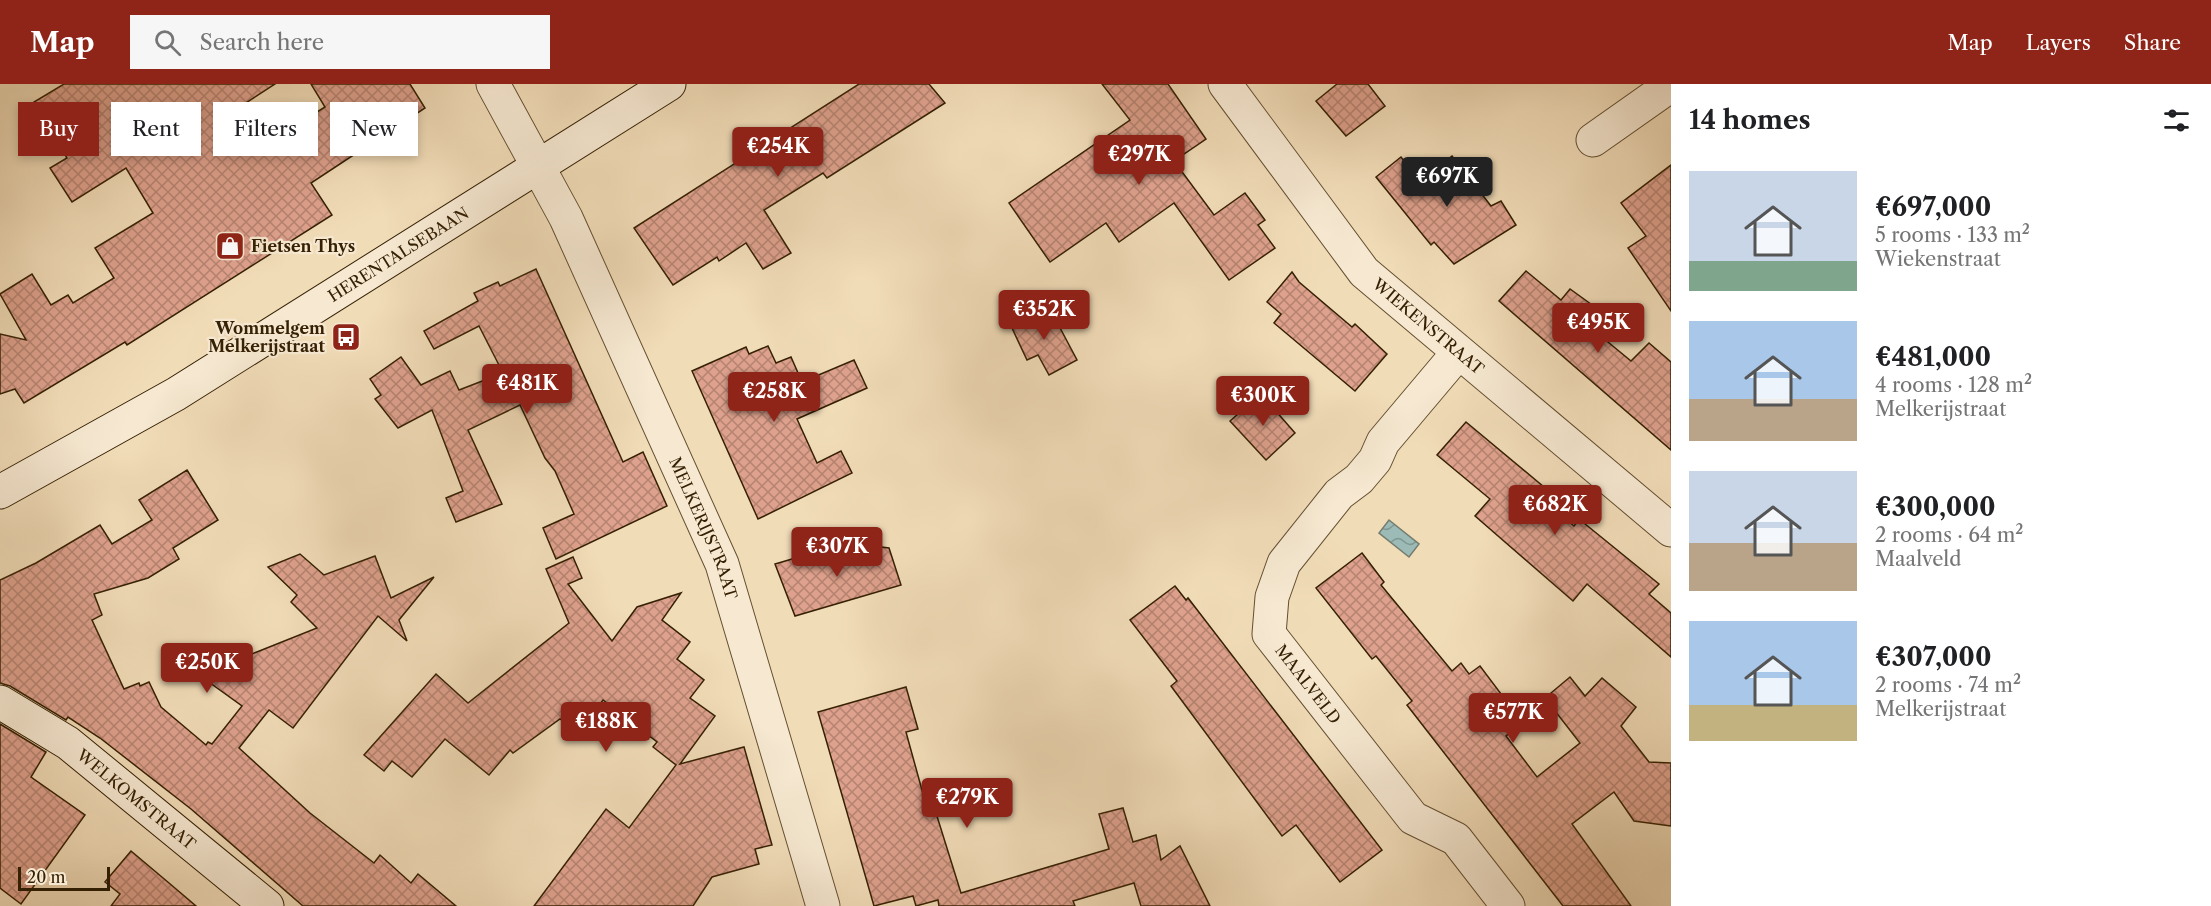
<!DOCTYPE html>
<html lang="en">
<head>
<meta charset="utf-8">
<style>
  :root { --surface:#fff; --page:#f6f6f6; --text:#202124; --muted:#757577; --accent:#8f2418 }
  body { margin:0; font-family:"Libre Caslon Text",serif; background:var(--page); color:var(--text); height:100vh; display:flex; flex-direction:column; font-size:22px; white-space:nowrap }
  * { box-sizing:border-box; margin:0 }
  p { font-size:20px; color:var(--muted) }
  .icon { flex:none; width:33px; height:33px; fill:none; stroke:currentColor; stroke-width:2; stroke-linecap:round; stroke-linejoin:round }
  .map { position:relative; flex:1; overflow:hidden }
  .side { display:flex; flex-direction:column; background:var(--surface); width:540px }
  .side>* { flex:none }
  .top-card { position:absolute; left:18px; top:18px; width:570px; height:54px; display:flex; gap:12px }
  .scale { position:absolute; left:18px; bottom:15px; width:92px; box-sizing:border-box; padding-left:6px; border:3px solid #352003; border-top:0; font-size:16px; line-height:21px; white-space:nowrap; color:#352003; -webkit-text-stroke:4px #f6e8d1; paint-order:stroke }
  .price { position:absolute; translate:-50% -51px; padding:0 14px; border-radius:6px; background:var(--accent); color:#fff; font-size:20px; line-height:39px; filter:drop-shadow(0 2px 3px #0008) }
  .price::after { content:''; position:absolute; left:50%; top:36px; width:18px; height:14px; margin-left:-9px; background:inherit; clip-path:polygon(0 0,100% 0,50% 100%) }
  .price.selected { background:#222; color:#fff }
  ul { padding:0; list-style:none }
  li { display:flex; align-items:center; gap:18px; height:150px; padding:0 18px }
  li span { display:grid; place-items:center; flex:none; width:168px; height:120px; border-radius:0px; color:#555 }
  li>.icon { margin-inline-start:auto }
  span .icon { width:72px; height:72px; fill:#fffc; stroke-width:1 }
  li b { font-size:26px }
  h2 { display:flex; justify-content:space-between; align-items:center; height:72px; padding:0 18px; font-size:26px }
  .pill { padding:0 21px; border-radius:0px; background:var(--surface); box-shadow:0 3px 9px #0003; font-size:21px; line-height:54px }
  .pill.selected { background:var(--accent); color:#fff }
  header { display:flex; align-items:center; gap:36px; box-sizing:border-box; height:84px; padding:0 30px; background:var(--accent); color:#fff }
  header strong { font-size:28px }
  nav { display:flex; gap:33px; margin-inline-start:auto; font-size:21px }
  .search { width:420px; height:54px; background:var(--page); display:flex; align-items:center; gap:15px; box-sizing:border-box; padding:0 21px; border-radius:0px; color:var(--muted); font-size:22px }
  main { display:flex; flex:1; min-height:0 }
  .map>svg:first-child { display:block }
  .water { fill:url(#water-waves); stroke:#737c6e; stroke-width:1.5 }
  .building { fill:url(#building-cross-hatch); stroke:#352003; stroke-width:1.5 }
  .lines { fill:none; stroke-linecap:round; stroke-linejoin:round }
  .street-casing { stroke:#644f30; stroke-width:35 }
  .secondary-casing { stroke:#352003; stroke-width:35 }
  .street { stroke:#f6e8d1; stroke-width:33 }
  .secondary { stroke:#f6e8d1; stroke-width:33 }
  .labels { text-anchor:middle; stroke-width:4.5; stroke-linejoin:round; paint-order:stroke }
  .poi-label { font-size:16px; font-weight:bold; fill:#352003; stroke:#f6e8d1; text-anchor:start }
  .street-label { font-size:16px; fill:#352003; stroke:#f6e8d1 }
</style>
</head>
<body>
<header>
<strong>Map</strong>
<div class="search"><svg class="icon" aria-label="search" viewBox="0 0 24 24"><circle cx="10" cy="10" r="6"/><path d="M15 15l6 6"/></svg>Search here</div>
<nav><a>Map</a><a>Layers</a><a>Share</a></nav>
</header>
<main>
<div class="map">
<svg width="1671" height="822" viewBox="0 0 1671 822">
  <defs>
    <pattern id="water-waves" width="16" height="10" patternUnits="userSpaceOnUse" patternTransform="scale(1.5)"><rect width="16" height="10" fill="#9cbab6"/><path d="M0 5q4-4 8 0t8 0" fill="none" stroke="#809792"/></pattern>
    <pattern id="building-cross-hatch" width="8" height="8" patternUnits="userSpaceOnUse" patternTransform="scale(1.5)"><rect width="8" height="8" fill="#dea18d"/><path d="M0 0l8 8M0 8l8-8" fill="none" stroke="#b58371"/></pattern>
  </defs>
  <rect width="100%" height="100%" fill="#f1dcb8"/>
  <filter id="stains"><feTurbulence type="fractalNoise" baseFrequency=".00333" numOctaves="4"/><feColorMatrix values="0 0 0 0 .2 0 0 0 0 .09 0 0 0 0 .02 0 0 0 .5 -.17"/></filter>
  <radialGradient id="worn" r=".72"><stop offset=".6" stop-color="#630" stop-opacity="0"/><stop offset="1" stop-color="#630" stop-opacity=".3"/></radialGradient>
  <polygon class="water" points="1389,436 1419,460 1409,473 1379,449"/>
  <g class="building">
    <polygon points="64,0 275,0 235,26 263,69 312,38 309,33 325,23 311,0 410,0 425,24 311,99 332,131 127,261 125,258 24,319 15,305 0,310 0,250 26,256 0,210 32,190 51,221 68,211 73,219 114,194 95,164 153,129 126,84 72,118 50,84 67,74 34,18"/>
    <polygon points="859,0 929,0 945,19 827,94 823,89 764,126 791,169 763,185 746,159 719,177 717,173 673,201 634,144"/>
    <polygon points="1102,0 1168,0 1206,55 1174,77 1214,131 1245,109 1265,136 1258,141 1275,164 1229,196 1174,119 1119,158 1106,139 1050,178 1009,119 1130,36"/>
    <polygon points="1337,0 1368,0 1385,22 1346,52 1316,17"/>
    <polygon points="1452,72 1491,122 1501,117 1516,141 1454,180 1434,158 1431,161 1376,93 1401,73 1420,97"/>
    <polygon points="1671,81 1671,227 1628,164 1646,152 1621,119"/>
    <polygon points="536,185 623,378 643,368 667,422 556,475 543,444 574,430 555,387 545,374 520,321 468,346 502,420 456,438 446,414 463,407 432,326 398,344 375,315 381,311 370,295 401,273 421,301 450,287 459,306 503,289 479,242 434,265 424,247 478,217 474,209 498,198 500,202"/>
    <polygon points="1526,187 1561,216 1570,205 1595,223 1586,232 1595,240 1591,244 1631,277 1649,259 1671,278 1671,366 1499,217"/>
    <polygon points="1292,188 1299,198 1352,243 1355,240 1387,270 1355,307 1274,239 1281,230 1267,218"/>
    <polygon points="1050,225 1077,276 1049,291 1038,271 1027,276 1011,242"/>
    <polygon points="768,262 776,279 791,273 802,298 854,276 867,304 797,335 817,379 841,367 852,389 758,435 692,287 746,263 749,270"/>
    <polygon points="1261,310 1295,349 1266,376 1230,337"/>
    <polygon points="1466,338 1544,403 1537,411 1574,442 1579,435 1659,500 1649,510 1671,529 1671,573 1587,500 1573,517 1475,432 1490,415 1437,371"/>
    <polygon points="187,386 218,436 173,464 179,475 148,494 94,510 102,531 92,536 124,605 139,599 140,602 149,598 161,623 206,661 208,658 212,660 242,622 199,591 317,544 291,518 297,511 268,483 300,470 324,491 375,472 391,514 434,493 399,536 407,557 378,532 293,644 269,626 239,664 310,729 374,779 380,771 411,799 418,790 456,822 303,822 191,725 100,654 68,633 66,636 10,602 0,599 0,496 36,479 100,441 112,460 152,436 139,416"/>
    <polygon points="873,462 889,464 901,501 795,532 775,480 816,468 819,477"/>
    <polygon points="1362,469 1384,498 1381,501 1452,587 1461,579 1469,590 1480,582 1523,639 1506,652 1537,693 1580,659 1545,614 1570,593 1585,612 1602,594 1636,623 1621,642 1649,678 1671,679 1671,742 1634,737 1614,708 1572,740 1631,822 1563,822 1407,621 1412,617 1376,572 1372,575 1316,504"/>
    <polygon points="573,473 582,494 568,500 612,557 637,523 681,509 662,536 690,558 677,575 704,596 690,614 715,632 680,680 744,663 772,761 755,765 759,780 712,793 693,822 534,822 606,725 629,744 676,681 653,663 657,658 603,616 579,648 560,635 513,669 510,666 489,691 445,655 412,693 392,677 384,687 364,671 436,590 468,619 569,539 546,485"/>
    <polygon points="1175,502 1186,516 1188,514 1382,766 1340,798 1296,741 1282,752 1171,602 1177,597 1130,536"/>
    <polygon points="906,603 918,645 906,648 909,659 925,717 931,731 936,729 961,809 1109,765 1099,730 1123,724 1133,758 1156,751 1161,776 1180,762 1210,822 1141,822 1134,799 1073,817 1075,822 939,822 938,816 916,822 913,812 874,822 818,628"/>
    <polygon points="0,640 46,668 31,693 85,731 21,820 0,804"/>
    <polygon points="131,767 169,799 196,822 111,822 120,810 105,798"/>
  </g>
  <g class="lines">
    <g class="street-casing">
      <g id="street">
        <path id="s1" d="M493 0 566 134 722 480 823 822"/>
        <path id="s2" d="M1225 0 1364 188 1671 446"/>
        <polyline points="1593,56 1671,1"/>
        <path id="s3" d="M1458 269 1383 358 1375 376 1359 395 1339 410 1284 479 1272 513 1269 550 1413 734 1456 755 1508 822"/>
      </g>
    </g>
    <g class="secondary-casing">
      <g id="secondary">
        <path id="s4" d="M0 408 176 310 669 0"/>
        <path id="s5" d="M0 618 68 659 267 822"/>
      </g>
    </g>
    <use href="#street" class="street"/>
    <use href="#secondary" class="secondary"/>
  </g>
  <defs>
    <g id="shop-square" transform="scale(1.5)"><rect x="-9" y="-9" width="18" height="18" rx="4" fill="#8f2418" stroke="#f6e8d1"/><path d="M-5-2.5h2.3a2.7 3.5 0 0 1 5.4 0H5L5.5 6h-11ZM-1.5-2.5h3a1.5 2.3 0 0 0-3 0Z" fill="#fff"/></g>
    <g id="bus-square" transform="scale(1.5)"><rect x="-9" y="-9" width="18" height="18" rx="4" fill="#8f2418" stroke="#f6e8d1"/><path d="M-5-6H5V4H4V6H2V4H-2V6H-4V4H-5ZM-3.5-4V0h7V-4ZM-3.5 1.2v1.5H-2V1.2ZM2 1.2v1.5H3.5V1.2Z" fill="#fff"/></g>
  </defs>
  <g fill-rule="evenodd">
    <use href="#shop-square" x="230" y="162"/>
    <use href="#bus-square" x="346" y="253"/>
  </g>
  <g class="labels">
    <g class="poi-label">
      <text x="251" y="168">Fietsen Thys</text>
      <text x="325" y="250" text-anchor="end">Wommelgem<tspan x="325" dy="18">Melkerijstraat</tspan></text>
    </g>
    <g class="street-label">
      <text dy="6" stroke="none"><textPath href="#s4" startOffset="464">HERENTALSEBAAN</textPath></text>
      <text dy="6" stroke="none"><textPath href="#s2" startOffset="318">WIEKENSTRAAT</textPath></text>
      <text dy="6" stroke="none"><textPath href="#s1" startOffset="492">MELKERIJSTRAAT</textPath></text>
      <text dy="6" stroke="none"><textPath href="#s3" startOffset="411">MAALVELD</textPath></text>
      <text dy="6" stroke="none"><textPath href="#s5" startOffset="168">WELKOMSTRAAT</textPath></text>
    </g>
  </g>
  <rect width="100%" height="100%" filter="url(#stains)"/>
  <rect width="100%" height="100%" fill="url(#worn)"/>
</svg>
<div class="scale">20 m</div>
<b class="price" style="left:778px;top:94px">€254K</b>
<b class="price" style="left:1139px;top:102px">€297K</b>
<b class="price selected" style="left:1447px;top:124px">€697K</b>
<b class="price" style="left:1044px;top:257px">€352K</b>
<b class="price" style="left:1598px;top:270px">€495K</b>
<b class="price" style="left:527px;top:331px">€481K</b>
<b class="price" style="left:774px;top:339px">€258K</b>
<b class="price" style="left:1263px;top:343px">€300K</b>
<b class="price" style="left:1555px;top:452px">€682K</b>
<b class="price" style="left:837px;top:494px">€307K</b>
<b class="price" style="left:207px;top:610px">€250K</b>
<b class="price" style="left:1513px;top:660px">€577K</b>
<b class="price" style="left:606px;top:669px">€188K</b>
<b class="price" style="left:967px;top:745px">€279K</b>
<div class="top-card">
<a class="pill selected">Buy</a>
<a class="pill">Rent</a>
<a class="pill">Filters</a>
<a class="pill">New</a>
</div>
</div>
<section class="side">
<h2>14 homes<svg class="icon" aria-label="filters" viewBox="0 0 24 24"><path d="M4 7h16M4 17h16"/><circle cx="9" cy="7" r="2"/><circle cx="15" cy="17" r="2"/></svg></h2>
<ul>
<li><span style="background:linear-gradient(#c9d6e8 75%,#7fa58c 0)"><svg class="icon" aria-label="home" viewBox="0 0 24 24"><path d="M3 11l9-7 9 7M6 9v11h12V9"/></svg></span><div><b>€697,000</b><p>5 rooms · 133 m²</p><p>Wiekenstraat</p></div></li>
<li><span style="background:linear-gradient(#a9c7e8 65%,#b9a48a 0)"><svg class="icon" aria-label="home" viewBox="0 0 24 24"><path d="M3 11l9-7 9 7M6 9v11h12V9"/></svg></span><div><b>€481,000</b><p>4 rooms · 128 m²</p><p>Melkerijstraat</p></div></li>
<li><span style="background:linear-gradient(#c9d6e8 60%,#b9a48a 0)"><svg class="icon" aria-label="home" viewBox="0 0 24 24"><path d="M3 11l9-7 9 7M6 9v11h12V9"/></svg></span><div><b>€300,000</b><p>2 rooms · 64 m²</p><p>Maalveld</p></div></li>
<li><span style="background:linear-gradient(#a9c7e8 70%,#c2b280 0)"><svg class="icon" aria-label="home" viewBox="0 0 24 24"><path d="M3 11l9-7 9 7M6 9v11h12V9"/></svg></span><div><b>€307,000</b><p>2 rooms · 74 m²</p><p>Melkerijstraat</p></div></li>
</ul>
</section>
</main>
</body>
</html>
